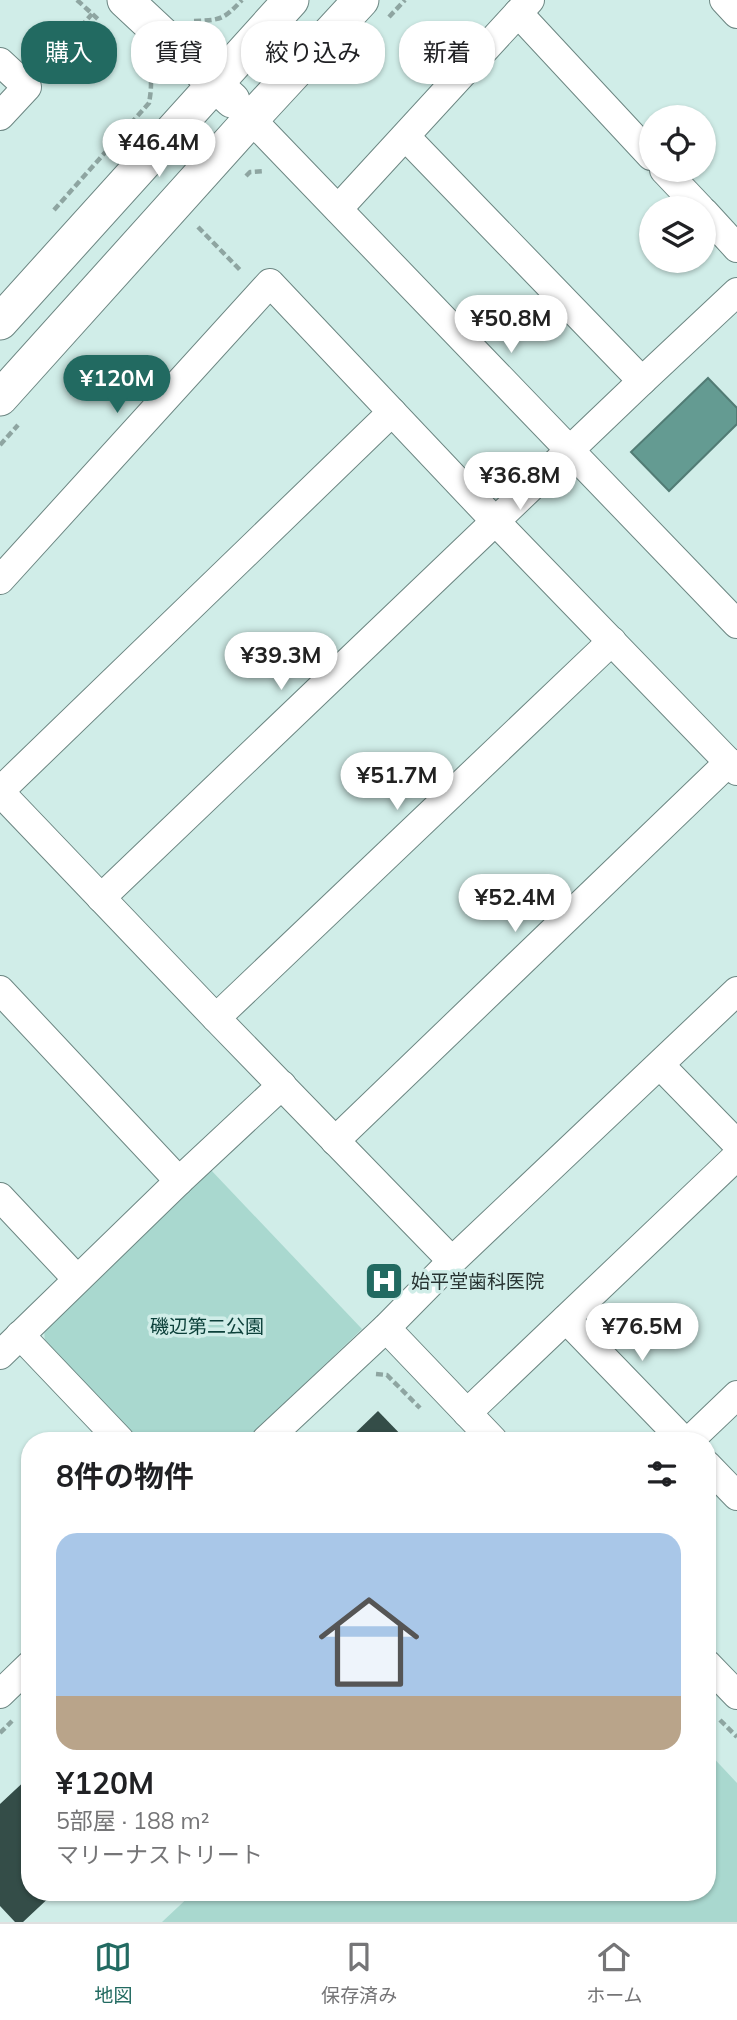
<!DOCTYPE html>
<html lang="ja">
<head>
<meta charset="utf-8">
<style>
  :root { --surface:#fff; --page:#f2f2f2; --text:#202124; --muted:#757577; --line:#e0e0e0; --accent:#226a61 }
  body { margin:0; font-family:Mulish,"Noto Sans JP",sans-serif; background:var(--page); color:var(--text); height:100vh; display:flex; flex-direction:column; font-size:26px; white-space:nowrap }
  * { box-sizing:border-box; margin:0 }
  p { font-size:23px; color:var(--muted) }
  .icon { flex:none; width:38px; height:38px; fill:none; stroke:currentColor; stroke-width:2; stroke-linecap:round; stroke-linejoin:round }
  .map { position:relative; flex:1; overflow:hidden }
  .side { position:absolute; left:21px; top:1432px; width:695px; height:469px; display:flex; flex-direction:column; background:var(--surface); border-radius:28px; box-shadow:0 2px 5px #0004 }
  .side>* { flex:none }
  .guide { position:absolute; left:21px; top:21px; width:696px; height:63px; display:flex; gap:14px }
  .controls { position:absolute; left:639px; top:105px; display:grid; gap:14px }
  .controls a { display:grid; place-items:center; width:77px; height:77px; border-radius:50%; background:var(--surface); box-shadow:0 2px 5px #0004; font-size:35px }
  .price { position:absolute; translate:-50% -60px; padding:0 16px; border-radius:24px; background:#fff; color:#222; font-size:23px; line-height:46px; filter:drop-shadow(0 2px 4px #0008) }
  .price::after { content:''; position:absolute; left:50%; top:42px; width:21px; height:16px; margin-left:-10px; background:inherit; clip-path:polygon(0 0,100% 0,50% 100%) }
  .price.selected { background:var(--accent); color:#fff }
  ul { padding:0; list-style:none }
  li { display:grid; align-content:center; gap:14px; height:371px; padding:0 35px }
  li+li { border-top:2px solid var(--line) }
  li span { display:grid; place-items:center; height:217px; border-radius:21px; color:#555 }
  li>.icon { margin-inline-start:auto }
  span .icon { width:126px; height:126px; fill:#fffc; stroke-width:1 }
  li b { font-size:30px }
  h2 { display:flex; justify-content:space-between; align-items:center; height:84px; padding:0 35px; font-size:30px }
  .tag { padding:0 24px; border-radius:28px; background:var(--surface); box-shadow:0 2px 5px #0004; font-size:24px; line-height:63px }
  .tag.selected { background:var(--accent); color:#fff }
  .menu { display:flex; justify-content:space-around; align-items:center; height:98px; border-top:2px solid var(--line); background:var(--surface); font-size:19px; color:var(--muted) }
  .menu a { display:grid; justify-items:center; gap:4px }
  .menu .selected { color:var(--accent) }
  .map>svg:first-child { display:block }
  .green { fill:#a9d8cf }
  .water { fill:#649b92; stroke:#527c75; stroke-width:2 }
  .building { fill:#344d48 }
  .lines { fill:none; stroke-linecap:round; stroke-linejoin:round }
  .minor-casing { stroke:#6c8682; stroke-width:30 }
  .tertiary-casing { stroke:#6c8682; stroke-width:37 }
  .path { stroke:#8ea5a1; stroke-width:4.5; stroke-dasharray:7 3.5; stroke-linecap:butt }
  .minor { stroke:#fff; stroke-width:28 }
  .tertiary { stroke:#fff; stroke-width:35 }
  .labels { text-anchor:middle; stroke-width:7; stroke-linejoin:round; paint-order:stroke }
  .poi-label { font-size:19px; fill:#283432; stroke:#d0ede8; text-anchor:start }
  .park-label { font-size:19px; fill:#0c403a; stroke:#d0ede8 }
</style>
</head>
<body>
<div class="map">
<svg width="737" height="1922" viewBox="0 0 737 1922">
  <rect width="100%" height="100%" fill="#d0ede8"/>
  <g class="green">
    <polygon points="210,1169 362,1329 246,1440 138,1440 45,1343 44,1329"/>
    <polygon points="707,1751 737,1783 737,1922 162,1922 194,1892 707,1892"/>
  </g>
  <polygon class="water" points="708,378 737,408 737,424 669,491 631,452"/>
  <g class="building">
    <polygon points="378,1411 406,1440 348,1440"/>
    <polygon points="30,1776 30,1852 23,1859 30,1866 30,1892 53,1892 54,1893 23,1922 15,1922 0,1906 0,1804"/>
  </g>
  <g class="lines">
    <g class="minor-casing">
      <g id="minor">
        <polyline points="724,0 737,14"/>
        <polyline points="518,13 651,156"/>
        <polyline points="0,62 27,87 0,116"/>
        <polyline points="251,119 737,624"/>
        <polyline points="406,137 642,381"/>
        <polyline points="664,170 700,208"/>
        <polyline points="338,209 530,0"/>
        <polyline points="704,212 737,248"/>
        <polyline points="0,580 270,283 496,522 737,771"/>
        <polyline points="0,791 392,412"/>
        <polyline points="0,792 216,1018 452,1261"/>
        <polyline points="101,898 642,381 737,292"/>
        <polyline points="0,990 179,1181"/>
        <polyline points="216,1018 612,641"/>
        <polyline points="660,1065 737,1144"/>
        <polyline points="335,1141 729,762"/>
        <polyline points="0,1197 77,1279"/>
        <polyline points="566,1319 683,1440"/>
        <polyline points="386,1328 493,1440"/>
        <polyline points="20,1335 120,1440"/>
        <polyline points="0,1355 179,1181 282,1085"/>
        <polyline points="467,1413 737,1156"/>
        <polyline points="266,1440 386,1328 452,1261 737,991"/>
        <polyline points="690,1440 737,1395"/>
        <polyline points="707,1465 737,1496"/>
        <polyline points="707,1664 737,1695"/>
        <polyline points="0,1694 30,1665"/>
      </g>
    </g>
    <g class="tertiary-casing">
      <g id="tertiary">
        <polyline points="125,0 232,100"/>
        <polyline points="0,322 291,0"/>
        <polyline points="0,398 251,119 361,0"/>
      </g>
    </g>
    <g class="path">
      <polyline points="77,0 99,20"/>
      <polyline points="389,17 405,0"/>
      <path d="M194 21C221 20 223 20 242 0"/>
      <polyline points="46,66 92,14"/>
      <polyline points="246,176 250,172 264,171"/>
      <path d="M54 210 149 103C151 92 153 77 147 67"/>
      <polyline points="198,227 242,272"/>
      <polyline points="0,445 18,425"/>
      <polyline points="376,1374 387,1375 420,1408"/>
      <polyline points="720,1720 737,1737"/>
      <polyline points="0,1733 12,1721"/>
    </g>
    <use href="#minor" class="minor"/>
    <use href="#tertiary" class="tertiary"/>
  </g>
  <defs>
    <g id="hospital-square" transform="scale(2.0125)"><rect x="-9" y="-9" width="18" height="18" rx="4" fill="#226a61" stroke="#d0ede8"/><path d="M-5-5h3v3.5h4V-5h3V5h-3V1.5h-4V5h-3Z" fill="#fff"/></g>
  </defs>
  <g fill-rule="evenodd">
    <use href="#hospital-square" x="384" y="1281"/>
  </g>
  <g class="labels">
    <g class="poi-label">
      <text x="411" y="1288">始平堂歯科医院</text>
    </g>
    <g class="park-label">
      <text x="207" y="1333">磯辺第二公園</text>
    </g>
  </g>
</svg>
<div class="controls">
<a><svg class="icon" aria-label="locate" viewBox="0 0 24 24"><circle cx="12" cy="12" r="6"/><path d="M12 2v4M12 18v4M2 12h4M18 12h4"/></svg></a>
<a><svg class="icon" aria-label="layers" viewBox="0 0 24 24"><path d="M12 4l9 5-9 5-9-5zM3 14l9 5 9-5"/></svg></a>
</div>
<b class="price" style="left:159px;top:179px">¥46.4M</b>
<b class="price" style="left:511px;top:355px">¥50.8M</b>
<b class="price selected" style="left:117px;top:415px">¥120M</b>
<b class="price" style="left:520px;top:512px">¥36.8M</b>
<b class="price" style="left:281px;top:692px">¥39.3M</b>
<b class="price" style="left:397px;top:812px">¥51.7M</b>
<b class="price" style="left:515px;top:934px">¥52.4M</b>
<b class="price" style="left:642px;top:1363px">¥76.5M</b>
<div class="guide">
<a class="tag selected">購入</a>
<a class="tag">賃貸</a>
<a class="tag">絞り込み</a>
<a class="tag">新着</a>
</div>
<section class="side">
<h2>8件の物件<svg class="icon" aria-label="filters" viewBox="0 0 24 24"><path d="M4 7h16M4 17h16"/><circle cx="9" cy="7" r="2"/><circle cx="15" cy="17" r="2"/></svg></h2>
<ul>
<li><span style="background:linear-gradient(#a9c7e8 75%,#b9a48a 0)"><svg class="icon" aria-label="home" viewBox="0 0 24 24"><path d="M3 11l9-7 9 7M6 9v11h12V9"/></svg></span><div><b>¥120M</b><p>5部屋 · 188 m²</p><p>マリーナストリート</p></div></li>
</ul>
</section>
</div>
<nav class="menu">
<a class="selected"><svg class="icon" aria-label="map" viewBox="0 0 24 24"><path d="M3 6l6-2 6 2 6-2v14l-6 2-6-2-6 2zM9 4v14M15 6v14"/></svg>地図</a>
<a><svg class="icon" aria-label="saved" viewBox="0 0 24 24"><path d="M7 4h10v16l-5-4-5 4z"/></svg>保存済み</a>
<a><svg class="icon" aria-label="home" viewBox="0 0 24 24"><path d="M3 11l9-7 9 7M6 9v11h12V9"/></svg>ホーム</a>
</nav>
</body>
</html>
